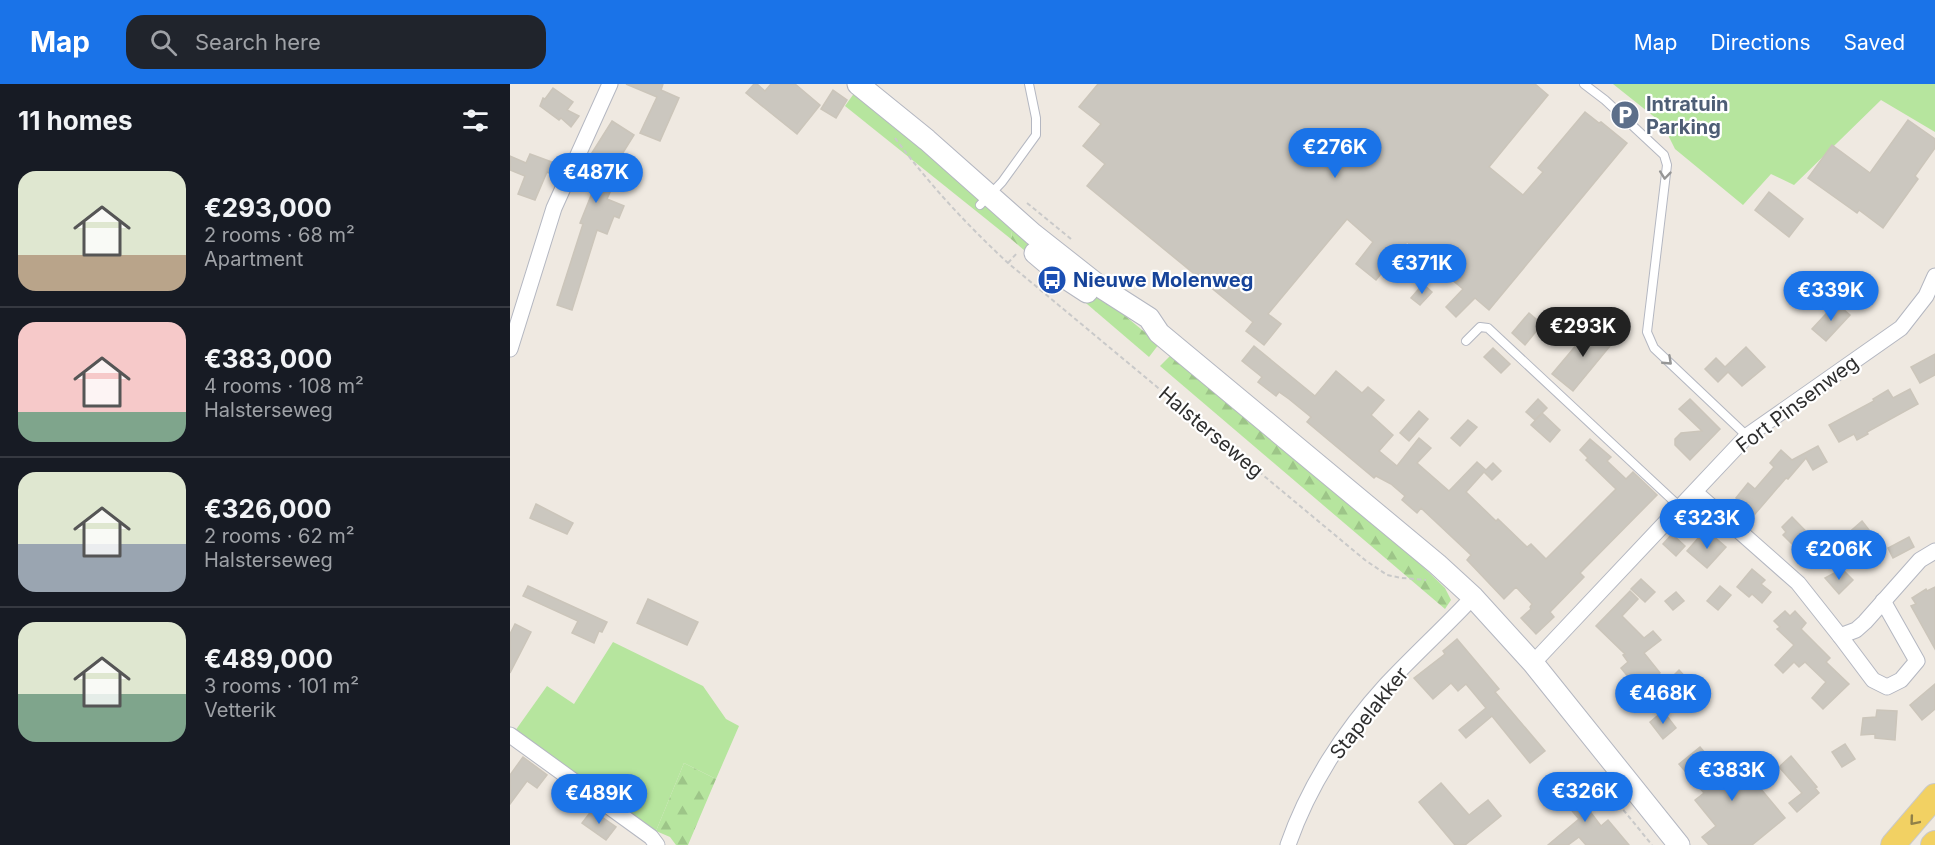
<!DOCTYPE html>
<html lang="en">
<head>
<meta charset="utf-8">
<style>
  :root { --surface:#171b24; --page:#20242c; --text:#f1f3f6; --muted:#9ea1a6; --line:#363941; --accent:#1a73e8 }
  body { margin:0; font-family:Inter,sans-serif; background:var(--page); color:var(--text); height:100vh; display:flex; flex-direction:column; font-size:22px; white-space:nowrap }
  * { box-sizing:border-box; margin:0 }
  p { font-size:20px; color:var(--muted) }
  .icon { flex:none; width:33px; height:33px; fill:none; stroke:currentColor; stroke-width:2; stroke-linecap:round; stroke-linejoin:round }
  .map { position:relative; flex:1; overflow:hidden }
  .drawer { display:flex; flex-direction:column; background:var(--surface); width:510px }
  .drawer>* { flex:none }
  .price { position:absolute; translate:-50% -51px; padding:0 14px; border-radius:21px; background:var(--accent); color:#fff; font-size:20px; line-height:39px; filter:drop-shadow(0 2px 3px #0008) }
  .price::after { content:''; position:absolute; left:50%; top:36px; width:18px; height:14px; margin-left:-9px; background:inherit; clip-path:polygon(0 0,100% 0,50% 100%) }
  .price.on { background:#222; color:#fff }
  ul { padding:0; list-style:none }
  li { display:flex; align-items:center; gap:18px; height:150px; padding:0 18px }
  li+li { border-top:2px solid var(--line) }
  li span { display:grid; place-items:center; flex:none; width:168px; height:120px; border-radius:18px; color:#555 }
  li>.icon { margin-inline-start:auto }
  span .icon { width:72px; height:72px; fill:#fffc; stroke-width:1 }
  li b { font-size:26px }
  h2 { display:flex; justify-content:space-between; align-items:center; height:72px; padding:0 18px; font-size:26px }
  header { display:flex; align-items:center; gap:36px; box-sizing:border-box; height:84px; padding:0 30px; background:var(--accent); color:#fff }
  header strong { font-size:28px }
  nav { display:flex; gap:33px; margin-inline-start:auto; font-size:21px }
  .search { width:420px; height:54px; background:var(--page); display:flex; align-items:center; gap:15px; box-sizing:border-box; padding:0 21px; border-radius:18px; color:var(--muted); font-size:22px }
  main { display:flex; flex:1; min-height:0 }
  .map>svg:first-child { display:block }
  .grass { fill:#b6e59e }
  .forest { fill:url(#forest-firs) }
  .building { fill:#cbc7bf; stroke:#cbc5ba; stroke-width:1.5 }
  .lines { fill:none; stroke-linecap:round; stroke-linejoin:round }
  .lane-casing { stroke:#b4b7c1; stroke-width:10 }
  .street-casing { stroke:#b4b7c1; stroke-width:17 }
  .secondary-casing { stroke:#b4b7c1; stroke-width:23 }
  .primary-casing { stroke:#c9c9c9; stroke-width:26 }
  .path { stroke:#c9c9c9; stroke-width:2; stroke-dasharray:4.5 3; stroke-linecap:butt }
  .lane { stroke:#fff; stroke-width:8 }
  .street { stroke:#fff; stroke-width:15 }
  .secondary { stroke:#fff; stroke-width:21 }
  .primary { stroke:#f2d163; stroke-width:24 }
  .oneway { stroke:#969696 }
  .oneway2 { stroke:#908048 }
  .labels { text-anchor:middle; stroke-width:4.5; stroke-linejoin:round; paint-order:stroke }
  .service-label { font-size:20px; font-weight:bold; fill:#4e5e75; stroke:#fff; text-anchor:start }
  .transit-label { font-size:20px; font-weight:bold; fill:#164399; stroke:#fff; text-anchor:start }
  .street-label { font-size:20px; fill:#2e2e2e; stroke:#fff }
</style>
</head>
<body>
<header>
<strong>Map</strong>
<div class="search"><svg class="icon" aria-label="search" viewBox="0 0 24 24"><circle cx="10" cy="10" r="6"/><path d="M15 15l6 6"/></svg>Search here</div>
<nav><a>Map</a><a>Directions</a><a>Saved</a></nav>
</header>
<main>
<section class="drawer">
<h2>11 homes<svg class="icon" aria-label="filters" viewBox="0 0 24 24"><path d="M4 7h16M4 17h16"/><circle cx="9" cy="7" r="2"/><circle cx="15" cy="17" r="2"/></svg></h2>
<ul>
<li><span style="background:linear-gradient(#dfe7d0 70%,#b9a48a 0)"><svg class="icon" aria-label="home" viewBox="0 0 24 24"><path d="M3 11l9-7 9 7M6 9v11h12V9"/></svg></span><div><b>€293,000</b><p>2 rooms · 68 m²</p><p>Apartment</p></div></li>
<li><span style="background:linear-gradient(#f6c9c9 75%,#7fa58c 0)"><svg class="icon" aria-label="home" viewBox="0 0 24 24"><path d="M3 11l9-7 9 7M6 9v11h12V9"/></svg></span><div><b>€383,000</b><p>4 rooms · 108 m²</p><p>Halsterseweg</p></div></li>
<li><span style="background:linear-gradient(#dfe7d0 60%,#9aa5b1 0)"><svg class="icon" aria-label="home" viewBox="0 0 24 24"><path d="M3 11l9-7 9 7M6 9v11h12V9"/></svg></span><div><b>€326,000</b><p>2 rooms · 62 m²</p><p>Halsterseweg</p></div></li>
<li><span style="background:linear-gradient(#dfe7d0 60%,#7fa58c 0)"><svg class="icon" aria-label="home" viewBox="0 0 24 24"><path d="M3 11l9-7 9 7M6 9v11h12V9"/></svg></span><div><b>€489,000</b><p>3 rooms · 101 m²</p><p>Vetterik</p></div></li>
</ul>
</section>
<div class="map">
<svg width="1425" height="761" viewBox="0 0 1425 761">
  <defs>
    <pattern id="forest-firs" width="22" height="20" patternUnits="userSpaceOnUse" patternTransform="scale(1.5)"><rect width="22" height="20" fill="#b6e59e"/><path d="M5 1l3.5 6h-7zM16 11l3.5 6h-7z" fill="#9dc588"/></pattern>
  </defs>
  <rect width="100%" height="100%" fill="#efe9e1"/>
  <g class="grass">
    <polygon points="1103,0 1425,0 1425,48 1371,16 1284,101 1261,90 1233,121 1165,65 1152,39"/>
    <polygon points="345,8 503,139 501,155 335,22"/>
    <polygon points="103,558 193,602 216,635 229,642 206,695 174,679 146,747 54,684 5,647 37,602 64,620"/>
  </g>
  <g class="forest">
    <polygon points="503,139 649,260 639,273 501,155"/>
    <polygon points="662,270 903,473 935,504 941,516 935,525 650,282"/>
    <polygon points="174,679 206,695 178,761 166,761 160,753 146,747"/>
  </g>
  <g class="building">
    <polygon points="116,0 153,0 151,6 169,14 150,57 130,49 147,13"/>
    <polygon points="244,0 247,0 255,7 261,0 285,0 310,21 287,50 236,9"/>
    <polygon points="588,0 1025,0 1038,11 979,83 1013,111 1033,88 1028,84 1075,28 1089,39 1091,38 1117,59 979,226 965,214 946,233 936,223 953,205 897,158 866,196 846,180 863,158 837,135 758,230 771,240 754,261 736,247 743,238 577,102 595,80 573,62 591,40 569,23"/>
    <polygon points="43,4 63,18 57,26 69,32 61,43 51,34 49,36 30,22 33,14 35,15"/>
    <polygon points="323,6 337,16 326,34 311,25"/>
    <polygon points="1398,36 1425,55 1425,64 1405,92 1408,95 1373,144 1349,126 1347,129 1298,94 1322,61 1360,89"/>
    <polygon points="102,37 124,51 109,75 114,77 97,115 114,122 109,134 104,132 97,150 87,146 62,226 47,221 73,140 70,139 82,109 76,106 80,98 70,94 78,75"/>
    <polygon points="20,70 50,81 46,92 37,88 25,116 8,110 15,92 0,86 0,72 16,79"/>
    <polygon points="1259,108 1293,135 1279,153 1245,126"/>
    <polygon points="1329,196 1341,207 1331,218 1319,206"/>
    <polygon points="913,200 922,208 910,221 901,214"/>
    <polygon points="1326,219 1340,231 1316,257 1302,245"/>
    <polygon points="1019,229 1032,240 1015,261 1002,249"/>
    <polygon points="1084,240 1104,257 1063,307 1042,290"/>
    <polygon points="744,262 805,312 826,287 852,309 858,303 874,316 861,331 883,351 869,367 887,382 909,354 921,364 907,379 939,407 967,378 976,386 983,379 991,387 982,396 974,388 956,408 986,437 988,435 1017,463 1021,460 1036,475 1106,405 1076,376 1078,374 1070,366 1080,355 1101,373 1097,377 1116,395 1123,388 1147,411 1070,489 1074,493 1040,528 1044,533 1026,550 1011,534 1021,525 1020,523 1022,520 1006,503 994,515 957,476 961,471 911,424 907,429 892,416 895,412 881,400 866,392 864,394 797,338 801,333 779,315 769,308 766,312 748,298 752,293 732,277"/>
    <polygon points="1236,263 1255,283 1232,302 1218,288 1208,298 1195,285 1206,274 1215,283"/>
    <polygon points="983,264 1000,280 991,289 974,273"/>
    <polygon points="1425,270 1425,291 1410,299 1401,283"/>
    <polygon points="1400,305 1408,320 1357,348 1358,350 1347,356 1344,350 1329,358 1319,341 1364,317 1363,315 1378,306 1383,314"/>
    <polygon points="1028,315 1037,324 1025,336 1016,328"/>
    <polygon points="1180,315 1210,345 1180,376 1165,361 1165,355 1171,349 1192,347 1169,325"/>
    <polygon points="909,327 918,335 899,357 890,349"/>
    <polygon points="1032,329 1050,346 1040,358 1021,341"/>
    <polygon points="958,336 967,343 950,362 941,354"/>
    <polygon points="1308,362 1317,378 1303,386 1296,374 1278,395 1276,394 1245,430 1226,414 1238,399 1245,405 1264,383 1260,379 1271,366 1282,376"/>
    <polygon points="26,420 63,439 57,450 20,434"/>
    <polygon points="1282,433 1325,477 1317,484 1299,465 1293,471 1273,451 1276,448 1272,443"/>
    <polygon points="1352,437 1359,446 1344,460 1336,451"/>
    <polygon points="1162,450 1175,462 1166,472 1153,460"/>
    <polygon points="1201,450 1216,463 1197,484 1177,467 1189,453 1194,458"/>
    <polygon points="1399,453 1404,463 1383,474 1378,464"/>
    <polygon points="1242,485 1255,496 1251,500 1261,508 1252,519 1242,510 1239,513 1227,503"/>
    <polygon points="1332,485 1343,496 1329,510 1315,494"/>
    <polygon points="1131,495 1145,508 1135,518 1121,505"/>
    <polygon points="18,502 97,538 92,548 89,547 84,559 62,549 68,537 13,512"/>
    <polygon points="1210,502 1221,511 1208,526 1197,517"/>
    <polygon points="1425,503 1425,565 1401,522 1406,520 1402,514 1416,505 1417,507"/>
    <polygon points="1120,507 1128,515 1112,532 1134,554 1143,547 1151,556 1134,569 1150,589 1129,606 1111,584 1118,578 1113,571 1115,570 1086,542"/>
    <polygon points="1166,508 1174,517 1163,526 1155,517"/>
    <polygon points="138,515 188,538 177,561 127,539"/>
    <polygon points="1275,527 1280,532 1285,527 1296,539 1291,545 1320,574 1316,578 1339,600 1313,625 1302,614 1316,598 1295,578 1289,583 1284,578 1273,589 1265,581 1284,561 1267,545 1270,543 1264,537"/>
    <polygon points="5,540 21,548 0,589 0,550"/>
    <polygon points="947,555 989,605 985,608 1035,667 1020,679 982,632 956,654 949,646 976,624 956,600 948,607 941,599 923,615 904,594 935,570 933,567"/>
    <polygon points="1169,586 1179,597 1165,610 1155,600"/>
    <polygon points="1425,600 1425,625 1412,636 1400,621"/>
    <polygon points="1367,626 1387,627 1385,656 1365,654 1365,650 1351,651 1353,634 1366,633"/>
    <polygon points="1153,627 1166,644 1153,655 1140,638"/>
    <polygon points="1335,660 1345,675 1332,683 1322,668"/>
    <polygon points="1190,663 1216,694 1245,672 1253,682 1240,692 1275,734 1242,761 1199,761 1192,753 1206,742 1185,716 1194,709 1169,680"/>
    <polygon points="1281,672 1307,703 1305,704 1309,709 1287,728 1279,719 1292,709 1269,683"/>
    <polygon points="13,673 37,691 27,704 17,697 0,720 0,691"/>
    <polygon points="1060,697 1078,719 1075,721 1091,742 1098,736 1119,761 1076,761 1069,753 1058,761 1038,761 1069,735 1046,708"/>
    <polygon points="931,699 959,731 978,716 991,732 955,761 945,761 909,718"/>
    <polygon points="82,726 106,743 96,756 72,739"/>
  </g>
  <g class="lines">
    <g class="lane-casing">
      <g id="lane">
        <polyline points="1074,0 1095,16 1154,71 1157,81 1137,248 1144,264 1237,352"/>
        <polyline points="470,121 492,98 526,51 526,34 519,0"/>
        <polyline points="956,257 970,243 978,244 1170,423"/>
      </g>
    </g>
    <g class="street-casing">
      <g id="street">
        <polyline points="0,265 44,124 100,0"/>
        <polyline points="1185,408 1288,499 1330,552 1346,546 1355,538 1410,476 1425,467"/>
        <polyline points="1330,552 1363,596 1377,603 1391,596 1407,577 1373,517"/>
        <polyline points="1023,579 1237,352 1391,244 1416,212 1425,192"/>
        <polyline points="0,651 141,753 147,761"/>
        <path d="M778 761C798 703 834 647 876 601 904 571 935 543 963 513"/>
      </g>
    </g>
    <g class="secondary-casing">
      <g id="secondary">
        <polyline points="348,0 417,56 523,150 589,202 639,234 649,249 927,480 963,513 1023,579 1169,761"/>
        <polyline points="525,169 551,191 577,208"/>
      </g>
    </g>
    <g class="primary-casing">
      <g id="primary">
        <polyline points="1383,761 1425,712"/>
        <polyline points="1423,761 1425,759"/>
      </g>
    </g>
    <g class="path">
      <path d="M385 54C419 100 456 140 498 179L855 476 877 491 892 494 916 496"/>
      <polyline points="517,119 561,155"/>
      <polyline points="498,179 508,168"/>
      <polyline points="1101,707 1111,723 1142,761"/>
    </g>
    <use href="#lane" class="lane"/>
    <use href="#street" class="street"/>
    <use href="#secondary" class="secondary"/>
    <use href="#primary" class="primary"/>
  </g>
  <defs><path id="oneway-chevron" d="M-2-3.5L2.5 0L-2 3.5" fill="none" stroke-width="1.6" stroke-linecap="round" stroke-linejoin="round" transform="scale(1.5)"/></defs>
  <g class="oneway">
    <use href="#oneway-chevron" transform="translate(1155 91) rotate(96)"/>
    <use href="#oneway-chevron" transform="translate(1158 277) rotate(43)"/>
  </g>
  <use class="oneway2" href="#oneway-chevron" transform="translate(1404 737) rotate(130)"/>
  <defs>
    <g id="parking-disc" transform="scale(1.5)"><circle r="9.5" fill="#5c6f8a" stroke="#fff"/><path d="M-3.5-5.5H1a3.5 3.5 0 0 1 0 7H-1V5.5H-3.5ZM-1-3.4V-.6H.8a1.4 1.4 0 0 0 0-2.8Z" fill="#fff"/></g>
    <g id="bus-disc" transform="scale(1.5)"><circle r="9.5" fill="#1a4fb4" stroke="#fff"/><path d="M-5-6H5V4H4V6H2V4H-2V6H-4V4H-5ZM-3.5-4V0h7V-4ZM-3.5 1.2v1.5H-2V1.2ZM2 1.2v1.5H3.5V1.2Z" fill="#fff"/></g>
  </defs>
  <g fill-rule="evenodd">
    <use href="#parking-disc" x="1115" y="31"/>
    <use href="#bus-disc" x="542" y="196"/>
  </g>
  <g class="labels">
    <g class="service-label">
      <text x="1136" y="27">Intratuin<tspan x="1136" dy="23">Parking</tspan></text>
    </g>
    <g class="transit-label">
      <text x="563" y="203">Nieuwe Molenweg</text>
    </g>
    <g class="street-label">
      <text transform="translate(1287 320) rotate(-37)" y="7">Fort Pinsenweg</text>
      <text transform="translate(701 348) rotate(40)" y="7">Halsterseweg</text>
      <text transform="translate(859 629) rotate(-51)" y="7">Stapelakker</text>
    </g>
  </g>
</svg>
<b class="price" style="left:825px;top:95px">€276K</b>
<b class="price" style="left:86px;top:120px">€487K</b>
<b class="price" style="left:912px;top:211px">€371K</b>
<b class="price" style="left:1321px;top:238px">€339K</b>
<b class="price on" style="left:1073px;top:274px">€293K</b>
<b class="price" style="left:1197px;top:466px">€323K</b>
<b class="price" style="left:1329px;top:497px">€206K</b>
<b class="price" style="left:1153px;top:641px">€468K</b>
<b class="price" style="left:1222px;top:718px">€383K</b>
<b class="price" style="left:1075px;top:739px">€326K</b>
<b class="price" style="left:89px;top:741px">€489K</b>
</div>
</main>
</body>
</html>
